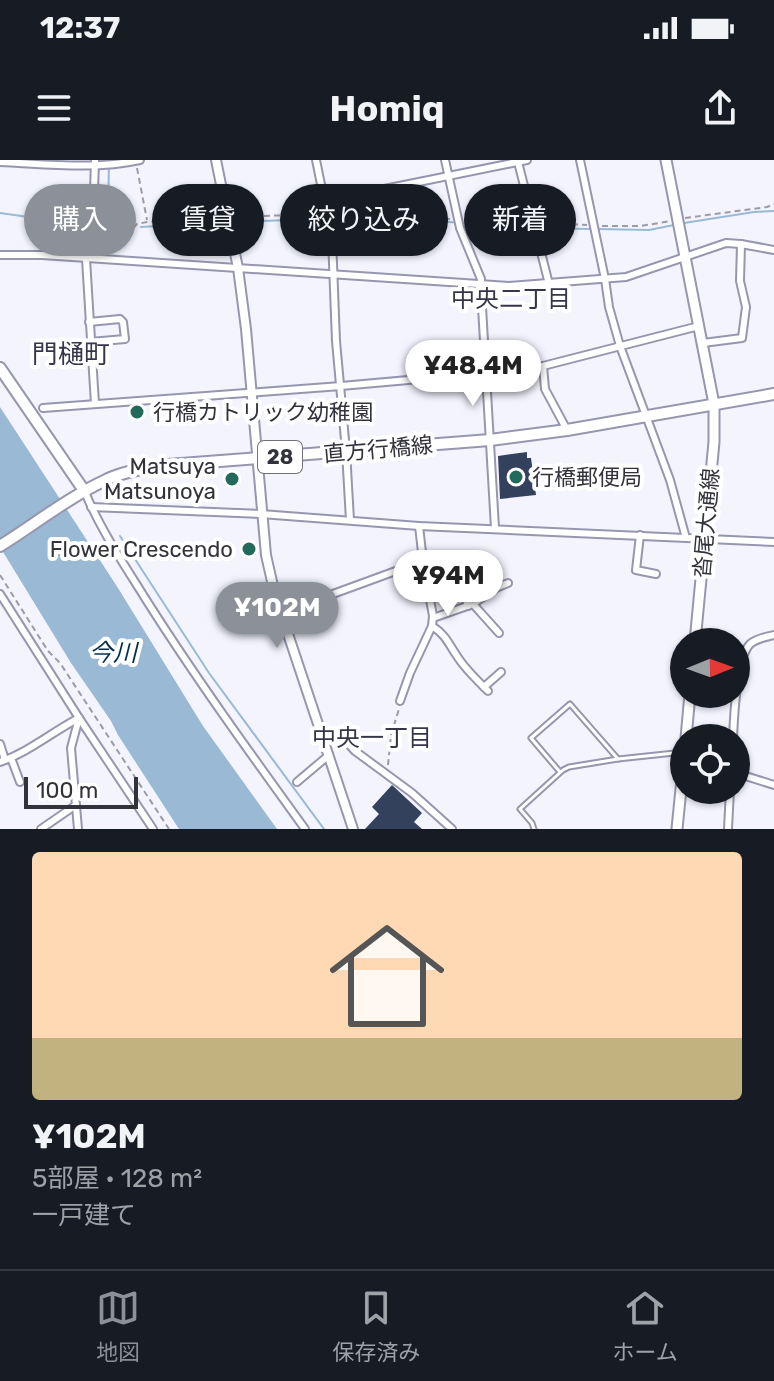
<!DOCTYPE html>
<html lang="ja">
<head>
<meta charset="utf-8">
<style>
  :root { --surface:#171b24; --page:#20242c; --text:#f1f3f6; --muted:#9ea1a6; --line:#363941; --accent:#8c9099 }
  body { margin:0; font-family:Rubik,"Noto Sans JP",sans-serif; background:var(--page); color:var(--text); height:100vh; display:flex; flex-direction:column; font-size:30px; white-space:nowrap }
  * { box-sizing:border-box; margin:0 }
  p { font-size:26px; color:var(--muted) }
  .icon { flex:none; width:44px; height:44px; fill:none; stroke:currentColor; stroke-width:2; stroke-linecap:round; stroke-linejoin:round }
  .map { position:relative; height:669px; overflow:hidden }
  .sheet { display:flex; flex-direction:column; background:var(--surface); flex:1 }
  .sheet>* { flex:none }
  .banner { position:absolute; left:24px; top:24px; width:726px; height:72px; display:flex; gap:16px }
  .needle { width:52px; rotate:89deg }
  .controls { position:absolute; left:670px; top:468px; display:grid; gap:16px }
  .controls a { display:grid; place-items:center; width:80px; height:80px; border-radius:50%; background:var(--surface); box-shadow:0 2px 6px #0004; font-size:40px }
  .scale { position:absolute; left:24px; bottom:20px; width:114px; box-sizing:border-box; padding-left:8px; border:4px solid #32323c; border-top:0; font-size:22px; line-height:28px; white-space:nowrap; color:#32323c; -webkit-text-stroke:6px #fff; paint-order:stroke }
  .price { position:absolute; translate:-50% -68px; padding:0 18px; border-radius:28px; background:#fff; color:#222; font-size:26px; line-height:52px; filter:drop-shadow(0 2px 4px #0008) }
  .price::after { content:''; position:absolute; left:50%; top:48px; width:24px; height:18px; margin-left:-12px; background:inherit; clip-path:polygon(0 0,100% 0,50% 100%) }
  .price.active { background:var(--accent); color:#fff }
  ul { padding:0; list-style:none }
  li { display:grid; align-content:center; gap:16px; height:424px; padding:0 32px }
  li span { display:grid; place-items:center; height:248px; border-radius:8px; color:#555 }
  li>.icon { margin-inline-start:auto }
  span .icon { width:144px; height:144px; fill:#fffc; stroke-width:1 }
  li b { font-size:34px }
  .tag { padding:0 28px; border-radius:36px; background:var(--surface); box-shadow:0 2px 6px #0004; font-size:28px; line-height:72px }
  .tag.active { background:var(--accent); color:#fff }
  .status { display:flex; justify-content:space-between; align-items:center; height:56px; padding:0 40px; background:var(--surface); direction:ltr }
  .status svg { height:22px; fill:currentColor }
  header { display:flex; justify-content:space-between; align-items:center; height:104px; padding:0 32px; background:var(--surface); font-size:36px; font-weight:700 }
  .dock { display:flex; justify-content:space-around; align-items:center; height:112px; border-top:2px solid var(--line); background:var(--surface); font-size:22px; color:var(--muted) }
  .dock a { display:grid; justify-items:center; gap:4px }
  .dock .active { color:var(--accent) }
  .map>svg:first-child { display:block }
  .water { fill:#99b9d4 }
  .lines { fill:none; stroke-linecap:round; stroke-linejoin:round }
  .stream { stroke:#99b9d4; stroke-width:2 }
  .building { fill:#34415d }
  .service-casing { stroke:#9696af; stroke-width:7 }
  .minor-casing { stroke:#9696af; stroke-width:10 }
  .tertiary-casing { stroke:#9696af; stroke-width:12 }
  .secondary-casing { stroke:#9696af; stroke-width:13 }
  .primary-casing { stroke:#9696af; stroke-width:14 }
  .path { stroke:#9c9ca7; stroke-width:2; stroke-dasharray:6 4; stroke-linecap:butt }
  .service { stroke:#fff; stroke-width:3 }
  .minor { stroke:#fff; stroke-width:6 }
  .tertiary { stroke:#fff; stroke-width:8 }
  .secondary { stroke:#fff; stroke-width:9 }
  .primary { stroke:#fff; stroke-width:10 }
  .poi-dot { fill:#23695c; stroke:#fff; stroke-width:3 }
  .labels { text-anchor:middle; stroke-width:8; stroke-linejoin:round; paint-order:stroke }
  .shield { fill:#fff; stroke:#707076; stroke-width:2 }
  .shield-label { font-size:20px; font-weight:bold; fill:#32323c }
  .poi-label { font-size:22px; fill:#32323c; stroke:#fff; text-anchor:start }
  .street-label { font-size:22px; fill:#32323c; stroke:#fff }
  .neighbourhood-label { font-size:24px; fill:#36364b; stroke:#fff }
  .water-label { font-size:24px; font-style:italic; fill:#042d48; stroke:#fff }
  .quarter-label { font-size:26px; fill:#36364b; stroke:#fff }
</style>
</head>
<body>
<div class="status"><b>12:37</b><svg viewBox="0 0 49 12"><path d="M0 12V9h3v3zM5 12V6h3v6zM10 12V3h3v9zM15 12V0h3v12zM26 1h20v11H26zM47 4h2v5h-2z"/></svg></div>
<header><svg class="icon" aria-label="menu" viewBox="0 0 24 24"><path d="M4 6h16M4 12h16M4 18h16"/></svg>Homiq<svg class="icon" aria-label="share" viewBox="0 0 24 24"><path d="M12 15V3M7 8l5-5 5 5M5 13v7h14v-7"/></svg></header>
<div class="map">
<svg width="774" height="669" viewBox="0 0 774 669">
  <rect width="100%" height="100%" fill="#f4f4ff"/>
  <polygon class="water" points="0,247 118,428 203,566 277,669 179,669 118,575 111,561 71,503 0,387"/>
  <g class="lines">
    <g class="stream">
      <polyline points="0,53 57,61"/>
      <polyline points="108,59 109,0"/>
      <polyline points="233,62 380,57 530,68"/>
      <polyline points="684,63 754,52 774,51"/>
      <polyline points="141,67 227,62"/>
      <polyline points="537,68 590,69"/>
      <polyline points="597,69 649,70 674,65"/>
      <polyline points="120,376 209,513 324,669"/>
    </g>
  </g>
  <g class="building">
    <polygon points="527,292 527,298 531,298 536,335 500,339 498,296"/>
    <polygon points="392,625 422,653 414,662 422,669 365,669 379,654 372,647"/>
  </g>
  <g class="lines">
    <g class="service-casing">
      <g id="service">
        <polyline points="560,612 531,578 570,544 618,599"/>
        <polyline points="534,669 532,663 520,649 563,610 569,607 618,599 684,592"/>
      </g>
    </g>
    <g class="minor-casing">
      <g id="minor">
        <polyline points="316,0 332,78 336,181 346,291 350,360"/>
        <polyline points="445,0 460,68 481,119 482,147 495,368"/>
        <polyline points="580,0 605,119 609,147 620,186 670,320 686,378"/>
        <path d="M0 2C46 4 94 10 140 0"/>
        <polyline points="518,2 549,124"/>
        <polyline points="325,41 527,0"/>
        <polyline points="0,95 42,95 509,126 626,117 726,83 741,84 774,90"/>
        <polyline points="89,162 120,159 123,162 125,179 90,182"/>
        <polyline points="703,183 742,178 746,147 740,121 741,84"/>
        <polyline points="543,206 545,229 567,270"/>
        <polyline points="95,244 86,99 94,32 95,0"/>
        <polyline points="43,248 341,226 520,210 543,206 699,166"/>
        <path d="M85 332C100 369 124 404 145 438 195 517 250 593 305 669"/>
        <polyline points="91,347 261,354 419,366 774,382"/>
        <polyline points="640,375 636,410 656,414"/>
        <polyline points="460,422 468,446"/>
        <polyline points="0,434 79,558 153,669"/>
        <polyline points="473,444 496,428 508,423"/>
        <polyline points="281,453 423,401"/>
        <polyline points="433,458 473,444 499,473"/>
        <path d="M432 466C446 475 448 483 457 496 465 509 477 520 488 531"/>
        <polyline points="484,527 501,512"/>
        <polyline points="400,541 410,513 432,466 433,456 423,401 419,366"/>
        <polyline points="323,577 342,577 355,591 412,633 452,669"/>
        <path d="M733 578C734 557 736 499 750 484 757 478 766 477 774 475"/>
        <polyline points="0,584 5,600"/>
        <polyline points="11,598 20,622"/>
        <path d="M0 602C29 592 52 572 79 558"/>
        <polyline points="736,613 774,625"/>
        <polyline points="297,622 329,595"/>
        <polyline points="41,669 76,645"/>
        <polyline points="78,669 71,588 79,558"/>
        <polyline points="728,669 730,630"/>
      </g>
    </g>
    <g class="tertiary-casing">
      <polyline id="tertiary" points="216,0 238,108 246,169 266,395 275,435 353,669"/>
    </g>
    <g class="secondary-casing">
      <g id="secondary">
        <polyline points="666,0 714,244 714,282 695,482"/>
        <polyline points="686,578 690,534"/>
        <polyline points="677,669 684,599"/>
      </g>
    </g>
    <g class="primary-casing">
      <g id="primary">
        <polyline points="0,208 85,332"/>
        <path d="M0 386C35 364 69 337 106 320 121 312 138 310 155 306L490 280 567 270 774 234"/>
      </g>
    </g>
    <g class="path">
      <polyline points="137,8 147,60"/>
      <polyline points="334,55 376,54 451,59"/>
      <polyline points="234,57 320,54"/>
      <polyline points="685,58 767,47 774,44"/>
      <polyline points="466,59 527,63"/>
      <polyline points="542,63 587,65"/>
      <polyline points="98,64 108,62 108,67 134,67 137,64 147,62 220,58"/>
      <polyline points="602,66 641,66 671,61"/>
      <polyline points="98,90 100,49"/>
      <polyline points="0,415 48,491 60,503 169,669"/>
      <polyline points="388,605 391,575 399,549"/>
    </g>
    <use href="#service" class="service"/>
    <use href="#minor" class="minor"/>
    <use href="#tertiary" class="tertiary"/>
    <use href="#secondary" class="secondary"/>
    <use href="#primary" class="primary"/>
  </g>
  <g class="poi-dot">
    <circle cx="137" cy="252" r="8"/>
    <circle cx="516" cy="317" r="8"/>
    <circle cx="232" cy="319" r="8"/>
    <circle cx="249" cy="389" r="8"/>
  </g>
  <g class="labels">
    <rect class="shield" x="258" y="281" width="44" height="32" rx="6"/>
    <g class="shield-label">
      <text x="280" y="304">28</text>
    </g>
    <g class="poi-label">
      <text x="153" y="260">行橋カトリック幼稚園</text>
      <text x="216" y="314" text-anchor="end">Matsuya<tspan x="216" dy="25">Matsunoya</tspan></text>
      <text x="532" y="325">行橋郵便局</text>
      <text x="233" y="397" text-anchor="end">Flower Crescendo</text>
    </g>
    <g class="street-label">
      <text transform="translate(378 289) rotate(-5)" y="8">直方行橋線</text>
      <text transform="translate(706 363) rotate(-85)" y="8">沓尾大通線</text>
    </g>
    <g class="neighbourhood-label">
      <text x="511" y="147">中央二丁目</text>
      <text x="372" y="586">中央一丁目</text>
    </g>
    <g class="water-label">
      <text x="113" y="501">今川</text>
    </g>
    <g class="quarter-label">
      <text x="71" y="203">門樋町</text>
    </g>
  </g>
</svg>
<div class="controls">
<a><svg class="needle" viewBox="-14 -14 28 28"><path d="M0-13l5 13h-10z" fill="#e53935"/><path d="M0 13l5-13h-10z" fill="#9ea1a6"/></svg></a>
<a><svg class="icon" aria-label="locate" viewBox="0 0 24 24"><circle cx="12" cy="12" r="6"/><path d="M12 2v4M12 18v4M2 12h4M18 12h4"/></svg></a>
</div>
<div class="scale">100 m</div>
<b class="price" style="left:473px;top:248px">¥48.4M</b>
<b class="price" style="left:448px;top:458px">¥94M</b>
<b class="price active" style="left:277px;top:490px">¥102M</b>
<div class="banner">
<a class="tag active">購入</a>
<a class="tag">賃貸</a>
<a class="tag">絞り込み</a>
<a class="tag">新着</a>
</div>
</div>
<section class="sheet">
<ul>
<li><span style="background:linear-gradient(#ffd9b3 75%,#c2b280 0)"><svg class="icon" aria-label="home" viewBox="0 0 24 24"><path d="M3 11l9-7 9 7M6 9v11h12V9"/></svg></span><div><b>¥102M</b><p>5部屋 · 128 m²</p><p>一戸建て</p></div></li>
</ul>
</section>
<nav class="dock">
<a class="active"><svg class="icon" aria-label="map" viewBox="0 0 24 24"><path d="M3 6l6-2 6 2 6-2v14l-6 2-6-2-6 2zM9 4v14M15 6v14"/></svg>地図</a>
<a><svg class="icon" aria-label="saved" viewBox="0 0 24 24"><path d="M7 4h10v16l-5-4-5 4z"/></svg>保存済み</a>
<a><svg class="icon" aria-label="home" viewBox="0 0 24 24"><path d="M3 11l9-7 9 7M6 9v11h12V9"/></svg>ホーム</a>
</nav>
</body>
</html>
